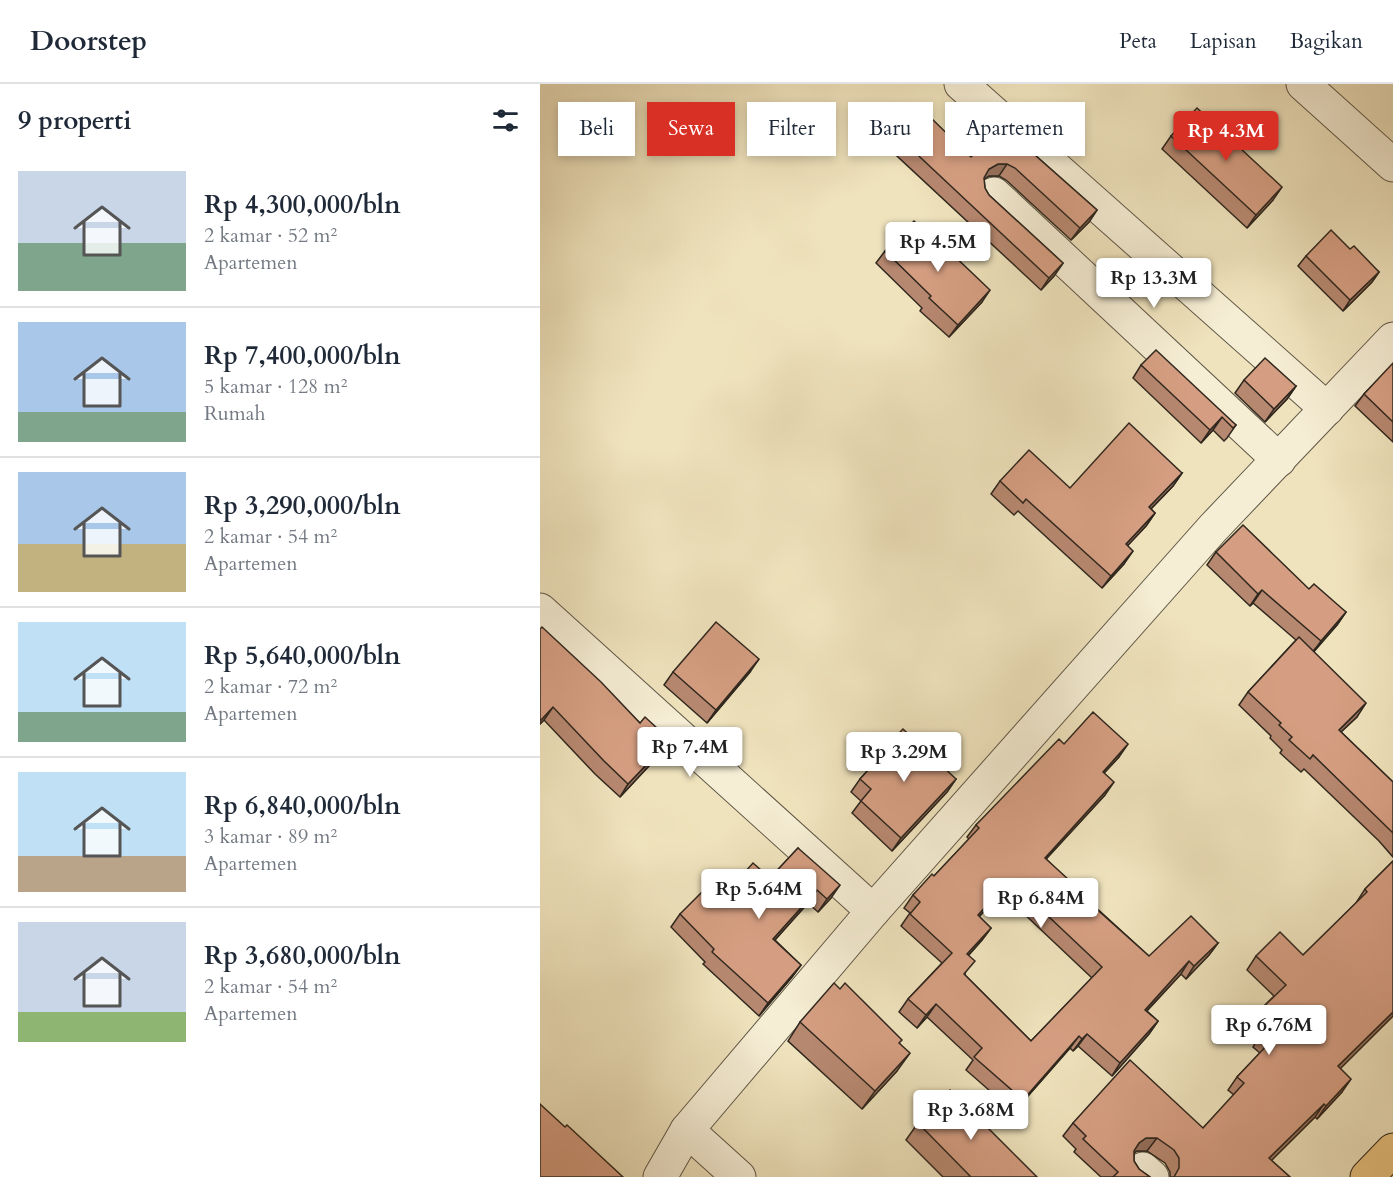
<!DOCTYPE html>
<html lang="id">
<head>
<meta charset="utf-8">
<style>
  :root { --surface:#fff; --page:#f2f2f3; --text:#1f2937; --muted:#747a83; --line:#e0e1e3; --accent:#d93025 }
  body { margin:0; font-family:Cardo,serif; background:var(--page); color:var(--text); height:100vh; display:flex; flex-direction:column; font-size:22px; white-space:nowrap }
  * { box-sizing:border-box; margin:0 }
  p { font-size:20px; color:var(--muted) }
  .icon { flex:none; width:33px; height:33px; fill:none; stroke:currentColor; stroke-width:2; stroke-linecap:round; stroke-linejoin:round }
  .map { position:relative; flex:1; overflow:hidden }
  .details { display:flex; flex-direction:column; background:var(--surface); width:540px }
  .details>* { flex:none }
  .top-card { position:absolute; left:18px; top:18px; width:570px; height:54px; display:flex; gap:12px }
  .price { position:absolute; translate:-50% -51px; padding:0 14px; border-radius:6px; background:#fff; color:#222; font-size:20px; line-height:39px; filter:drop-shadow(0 2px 3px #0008) }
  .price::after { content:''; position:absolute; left:50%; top:36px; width:18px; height:14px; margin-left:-9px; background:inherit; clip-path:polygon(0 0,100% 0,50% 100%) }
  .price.on { background:var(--accent); color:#fff }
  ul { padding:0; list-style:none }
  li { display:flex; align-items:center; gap:18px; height:150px; padding:0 18px }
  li+li { border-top:2px solid var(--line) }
  li span { display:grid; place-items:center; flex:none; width:168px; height:120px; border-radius:0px; color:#555 }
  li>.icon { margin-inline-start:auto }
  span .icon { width:72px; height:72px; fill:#fffc; stroke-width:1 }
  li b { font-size:26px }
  h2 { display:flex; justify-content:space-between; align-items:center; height:72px; padding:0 18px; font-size:26px }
  .chip { padding:0 21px; border-radius:0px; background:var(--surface); box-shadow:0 3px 9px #0003; font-size:21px; line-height:54px }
  .chip.on { background:var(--accent); color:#fff }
  header { display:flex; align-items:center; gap:36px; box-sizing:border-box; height:84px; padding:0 30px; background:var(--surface); border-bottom:2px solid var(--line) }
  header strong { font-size:28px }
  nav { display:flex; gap:33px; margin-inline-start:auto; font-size:21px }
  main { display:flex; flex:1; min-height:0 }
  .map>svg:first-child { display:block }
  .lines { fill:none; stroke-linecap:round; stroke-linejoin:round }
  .minor-casing { stroke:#5f5646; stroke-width:35 }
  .major-casing { stroke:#2f271e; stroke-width:35 }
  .minor { stroke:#f5edd4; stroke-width:33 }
  .major { stroke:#e8c27e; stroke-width:33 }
  .wall { fill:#b78870; stroke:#2f271e; stroke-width:1.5; fill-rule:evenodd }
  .shaded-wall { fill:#956f5b; stroke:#2f271e; stroke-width:1.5 }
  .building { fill:#d59e82; stroke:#2f271e; stroke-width:1.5; fill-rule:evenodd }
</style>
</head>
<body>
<header>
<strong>Doorstep</strong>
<nav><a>Peta</a><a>Lapisan</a><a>Bagikan</a></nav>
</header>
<main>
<section class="details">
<h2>9 properti<svg class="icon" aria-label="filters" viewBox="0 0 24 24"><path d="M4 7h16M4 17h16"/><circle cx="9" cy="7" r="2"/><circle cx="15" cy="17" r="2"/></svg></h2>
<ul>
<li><span style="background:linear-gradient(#c9d6e8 60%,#7fa58c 0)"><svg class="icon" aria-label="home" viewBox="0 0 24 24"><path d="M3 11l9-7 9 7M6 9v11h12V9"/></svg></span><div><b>Rp 4,300,000/bln</b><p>2 kamar · 52 m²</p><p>Apartemen</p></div></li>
<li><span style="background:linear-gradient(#a9c7e8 75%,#7fa58c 0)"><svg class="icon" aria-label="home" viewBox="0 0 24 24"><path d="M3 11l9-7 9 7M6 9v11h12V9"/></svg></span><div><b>Rp 7,400,000/bln</b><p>5 kamar · 128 m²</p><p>Rumah</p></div></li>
<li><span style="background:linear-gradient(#a9c7e8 60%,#c2b280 0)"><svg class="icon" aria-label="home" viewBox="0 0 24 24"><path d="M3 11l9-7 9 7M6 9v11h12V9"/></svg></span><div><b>Rp 3,290,000/bln</b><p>2 kamar · 54 m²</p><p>Apartemen</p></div></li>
<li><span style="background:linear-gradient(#bfe0f5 75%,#7fa58c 0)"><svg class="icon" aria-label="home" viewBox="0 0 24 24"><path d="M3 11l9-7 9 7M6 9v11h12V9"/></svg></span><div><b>Rp 5,640,000/bln</b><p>2 kamar · 72 m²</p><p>Apartemen</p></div></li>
<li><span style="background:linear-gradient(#bfe0f5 70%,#b9a48a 0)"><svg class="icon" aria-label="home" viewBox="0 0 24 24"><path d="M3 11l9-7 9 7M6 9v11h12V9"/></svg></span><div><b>Rp 6,840,000/bln</b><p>3 kamar · 89 m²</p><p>Apartemen</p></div></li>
<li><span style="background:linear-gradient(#c9d6e8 75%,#8fb573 0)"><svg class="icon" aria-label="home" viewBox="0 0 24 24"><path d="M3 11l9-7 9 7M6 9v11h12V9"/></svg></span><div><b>Rp 3,680,000/bln</b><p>2 kamar · 54 m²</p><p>Apartemen</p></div></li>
</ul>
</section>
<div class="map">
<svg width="853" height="1093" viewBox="0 0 853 1093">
  <rect width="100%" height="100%" fill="#efe3bd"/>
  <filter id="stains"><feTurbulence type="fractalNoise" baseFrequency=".00333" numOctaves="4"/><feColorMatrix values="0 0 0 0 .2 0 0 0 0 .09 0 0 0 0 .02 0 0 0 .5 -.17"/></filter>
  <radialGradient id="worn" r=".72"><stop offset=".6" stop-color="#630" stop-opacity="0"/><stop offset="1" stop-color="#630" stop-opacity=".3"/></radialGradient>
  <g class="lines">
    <g class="minor-casing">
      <g id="minor">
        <polyline points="421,0 787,325"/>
        <polyline points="763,0 853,81"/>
        <polyline points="454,110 739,376"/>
        <polyline points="0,526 333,827"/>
        <polyline points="147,1046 199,1093"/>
        <polyline points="603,1085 612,1093"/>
        <polyline points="120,1093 147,1046 333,827 673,444 853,255"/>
      </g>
    </g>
    <g class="major-casing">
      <polyline id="major" points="827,1093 853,1066"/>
    </g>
    <use href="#minor" class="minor"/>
    <use href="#major" class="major"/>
  </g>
  <g class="wall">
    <polygon points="461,41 557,126 549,138 531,156 466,96 459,92 449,92 444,95 445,104 449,111 523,179 514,192 501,206 357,72 365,59 431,73"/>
    <polygon points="631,52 733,116 707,144 622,65"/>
    <polygon points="810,165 839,188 832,198 803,227 758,182 766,172"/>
    <polygon points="345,167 442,218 409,253 380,227 382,224 336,179"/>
    <polygon points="853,280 853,358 815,322 824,310"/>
    <polygon points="601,281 696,341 687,354 684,357 673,346 661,359 593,294"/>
    <polygon points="704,296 756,302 747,315 725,338 695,309"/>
    <polygon points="642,389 633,402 611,425 615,429 606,442 587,462 584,480 562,504 478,427 474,431 451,410 460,397 530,404"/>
    <polygon points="676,468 769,505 806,528 797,541 773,567 817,633 801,648 853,698 853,773 839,757 764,685 761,688 740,669 742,666 730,654 731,652 699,621 708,608 756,556 713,519 710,522 667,481"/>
    <polygon points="0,545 100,639 130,656 121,669 80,713 55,690 4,636 0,640"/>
    <polygon points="133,588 210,588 167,639 124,601"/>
    <path d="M524 660 579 673 564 689 565 711 506 775 552 820 609 872 678 859 669 871 646 895 641 890 607 927 618 937 609 950 572 992 538 962 533 967 530 964 474 1028 426 986 433 976 387 933 377 944 359 928 368 915 402 879 361 842 370 829 364 824 373 811 394 792 429 755 427 753 436 741ZM461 808 552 894 491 957 425 891 428 872 442 856 451 844 439 833Z"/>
    <polygon points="338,671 416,695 407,708 352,767 312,729 321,717 311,708 320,695 330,684 329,683"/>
    <polygon points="258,764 291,814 278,828 268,819 235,856 261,881 252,893 219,932 163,880 165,878 131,843 140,830 180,816 230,794"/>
    <polygon points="853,777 853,932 800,984 802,1008 777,1035 775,1033 731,1076 750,1093 630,1093 630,1088 625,1079 607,1067 597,1067 594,1069 594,1077 599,1085 610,1093 561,1093 534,1068 536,1065 523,1052 533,1039 663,1044 694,1011 688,1006 697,993 720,969 713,963 717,956 706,944 715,931 734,912 707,886 716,872 763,871 816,819 825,805"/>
    <polygon points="260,938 360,960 357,987 322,1025 248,957"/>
    <polygon points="378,1039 497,1093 403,1093 366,1056"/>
  </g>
  <g class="shaded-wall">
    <polygon points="458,80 467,80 459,92 449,92 440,98 449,85"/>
    <polygon points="742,103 733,116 707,144 716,131"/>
    <polygon points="557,126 549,138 531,156 540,144"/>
    <polygon points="523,179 514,192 501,206 509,194"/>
    <polygon points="839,188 832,198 803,227 810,216"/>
    <polygon points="450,206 442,218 409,253 418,241"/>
    <polygon points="756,302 747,315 725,338 734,325"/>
    <polygon points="682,333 673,346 661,359 670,346"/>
    <polygon points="642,389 633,402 600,436 609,423"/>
    <polygon points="615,429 606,442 577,473 586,460"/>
    <polygon points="593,467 584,480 562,504 571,492"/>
    <polygon points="722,506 713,519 710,522 718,510"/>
    <polygon points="806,528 797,541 772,570 781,557"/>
    <polygon points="219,575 210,588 167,639 176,626"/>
    <polygon points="826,619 817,633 789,659 799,646"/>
    <polygon points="13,623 4,636 0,640 0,637"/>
    <polygon points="130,656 121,669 80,713 88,700"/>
    <polygon points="588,660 579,673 554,700 563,688"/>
    <polygon points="416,695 407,708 352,767 361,754"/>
    <polygon points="574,698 565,711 496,786 505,774"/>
    <polygon points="470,796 461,808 429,844 438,831"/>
    <polygon points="300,801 291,814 278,828 287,815"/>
    <polygon points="277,806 268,819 224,868 233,855"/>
    <polygon points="451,844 442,856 418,883 427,870"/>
    <polygon points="678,859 669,871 646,895 654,882"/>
    <polygon points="649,877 641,890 596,938 605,926"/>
    <polygon points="261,881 252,893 219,932 228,919"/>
    <polygon points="396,920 387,933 377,944 386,931"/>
    <polygon points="853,928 853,932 789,996 798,982"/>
    <polygon points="618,937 609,950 572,992 580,979"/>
    <polygon points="547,950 538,962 533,967 542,955"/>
    <polygon points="539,952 530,964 474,1028 483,1016"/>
    <polygon points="370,969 357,987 322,1025 335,1007"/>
    <polygon points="811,995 802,1008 777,1035 786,1022"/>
    <polygon points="784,1020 775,1033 720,1088 729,1074"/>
    <polygon points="606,1054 617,1054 607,1067 597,1067 589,1072 599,1059"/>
  </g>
  <g class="building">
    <polygon points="657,24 742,103 716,131 631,52"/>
    <polygon points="390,33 431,73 461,41 557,126 540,144 475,84 467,80 458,80 449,85 444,94 445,104 449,111 523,179 509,194 365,59"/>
    <polygon points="374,137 406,169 408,166 450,206 418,241 389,214 391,212 345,167"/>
    <polygon points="791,146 810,165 814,162 839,188 810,216 766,172"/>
    <polygon points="616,266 696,341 693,344 682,333 670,346 601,281"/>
    <polygon points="725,274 756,302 734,325 704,296"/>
    <polygon points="853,279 853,338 824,310"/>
    <polygon points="589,339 642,389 609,423 615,429 586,460 593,467 571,492 486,415 483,419 460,397 489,366 530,404"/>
    <polygon points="703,441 769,505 774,500 806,528 781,557 722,506 718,510 676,468"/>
    <polygon points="176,538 219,575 176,626 133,588"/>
    <polygon points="2,543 61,598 100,639 105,633 130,656 88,700 64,677 13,623 0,637 0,545"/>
    <polygon points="759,553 826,619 799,646 853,698 853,749 773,671 770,675 749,656 752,653 739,641 741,639 708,608"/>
    <path d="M553 628 588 660 563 688 574 698 505 774 553 818 551 820 609 872 651 832 678 859 654 882 649 877 605 926 618 937 580 979 547 950 542 955 539 952 483 1016 434 973 442 964 396 920 386 931 368 915 412 869 370 830 380 818 373 811 392 790 394 792 439 744 436 741 519 655 524 660ZM470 796 562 883 491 957 424 890 435 877 427 870 451 844 438 831Z"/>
    <polygon points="363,645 416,695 361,754 321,717 331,705 320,695 340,673 338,671"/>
    <polygon points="258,764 300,801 287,815 277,806 233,855 261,881 228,919 172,868 174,865 140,830 167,803 180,816 213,779 230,794"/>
    <polygon points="853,777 853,928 798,982 811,995 786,1022 784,1020 729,1074 750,1093 634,1093 639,1084 639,1074 634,1066 617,1054 606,1054 599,1059 594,1067 594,1077 599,1085 610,1093 573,1093 578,1088 543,1055 546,1052 533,1039 590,976 663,1044 704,999 697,993 731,957 722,950 727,944 715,931 746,901 716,872 740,848 763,871 827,808 825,805"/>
    <polygon points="294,899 300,905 305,899 362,956 359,959 370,969 335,1007 260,938"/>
    <polygon points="410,1006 497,1093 431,1093 378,1039"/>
    <polygon points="0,1020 25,1043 27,1041 83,1093 0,1093"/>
  </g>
  <rect width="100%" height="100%" filter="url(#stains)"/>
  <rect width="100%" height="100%" fill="url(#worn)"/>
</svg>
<b class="price on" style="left:686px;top:78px">Rp 4.3M</b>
<b class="price" style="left:398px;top:189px">Rp 4.5M</b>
<b class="price" style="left:614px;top:225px">Rp 13.3M</b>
<b class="price" style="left:150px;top:694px">Rp 7.4M</b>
<b class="price" style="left:364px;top:699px">Rp 3.29M</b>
<b class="price" style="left:219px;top:836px">Rp 5.64M</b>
<b class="price" style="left:501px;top:845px">Rp 6.84M</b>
<b class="price" style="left:729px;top:972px">Rp 6.76M</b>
<b class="price" style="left:431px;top:1057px">Rp 3.68M</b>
<div class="top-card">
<a class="chip">Beli</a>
<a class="chip on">Sewa</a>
<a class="chip">Filter</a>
<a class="chip">Baru</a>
<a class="chip">Apartemen</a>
</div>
</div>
</main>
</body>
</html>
